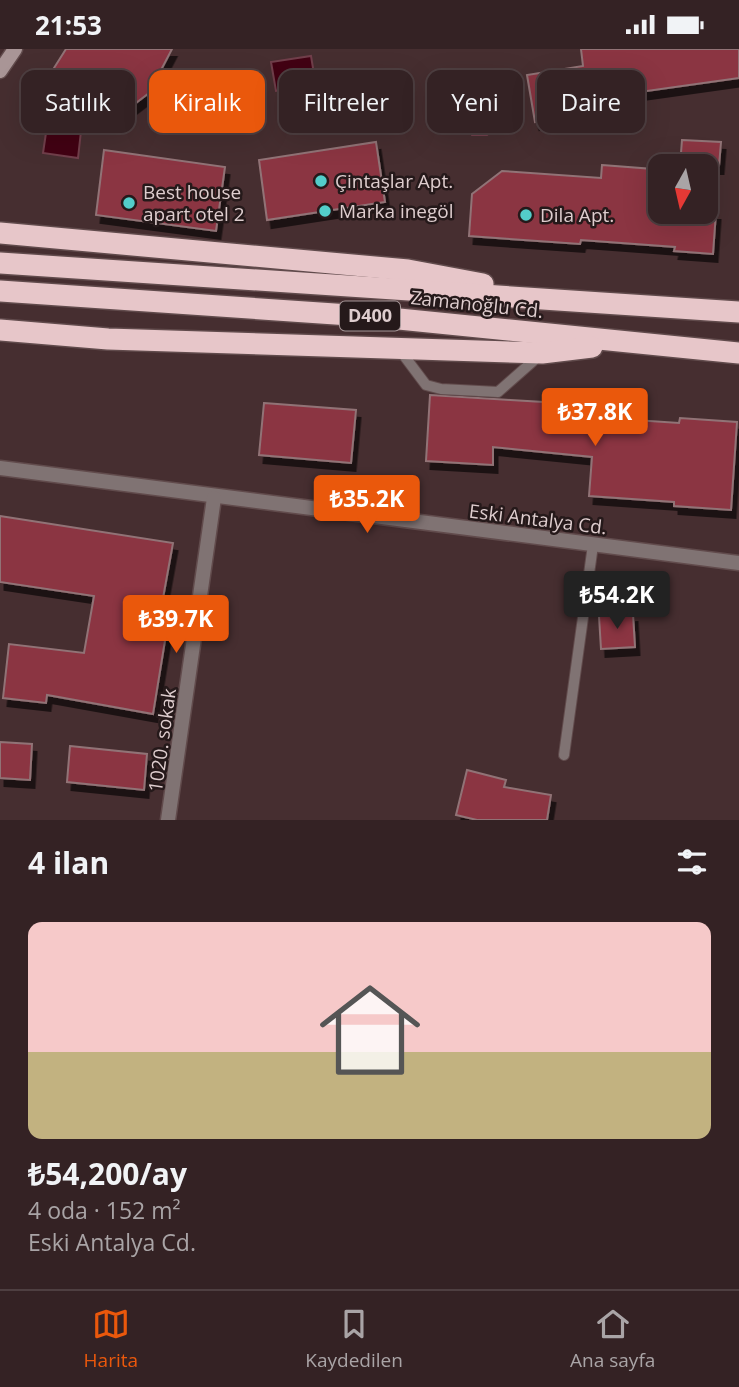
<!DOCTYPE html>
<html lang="tr">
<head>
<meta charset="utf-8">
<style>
  :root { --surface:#342224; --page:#3c2a2c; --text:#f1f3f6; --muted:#a9a4a6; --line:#4e3f41; --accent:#ea580c }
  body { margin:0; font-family:"Open Sans",sans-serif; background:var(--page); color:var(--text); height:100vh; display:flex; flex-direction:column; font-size:26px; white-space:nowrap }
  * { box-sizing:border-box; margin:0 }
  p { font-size:23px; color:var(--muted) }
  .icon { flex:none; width:38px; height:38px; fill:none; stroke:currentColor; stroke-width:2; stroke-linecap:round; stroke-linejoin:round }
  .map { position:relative; height:771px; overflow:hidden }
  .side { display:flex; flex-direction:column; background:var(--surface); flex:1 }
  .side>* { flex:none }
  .banner { position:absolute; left:21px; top:21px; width:698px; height:63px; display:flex; gap:14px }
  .needle { width:46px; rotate:188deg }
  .buttons { position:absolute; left:648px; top:105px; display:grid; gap:14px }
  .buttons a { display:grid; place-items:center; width:70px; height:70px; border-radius:14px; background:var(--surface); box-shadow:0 7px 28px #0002,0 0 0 2px var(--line); font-size:35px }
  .price { position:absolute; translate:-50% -60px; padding:0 16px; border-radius:7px; background:var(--accent); color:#fff; font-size:23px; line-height:46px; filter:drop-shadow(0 2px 4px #0008) }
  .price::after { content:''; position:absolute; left:50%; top:42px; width:21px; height:16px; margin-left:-10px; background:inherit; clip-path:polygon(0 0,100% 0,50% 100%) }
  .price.selected { background:#222; color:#fff }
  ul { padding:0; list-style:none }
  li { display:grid; align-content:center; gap:14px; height:371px; padding:0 28px }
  li span { display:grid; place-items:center; height:217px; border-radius:14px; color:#555 }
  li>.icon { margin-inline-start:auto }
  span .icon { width:126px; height:126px; fill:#fffc; stroke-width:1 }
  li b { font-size:30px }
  h2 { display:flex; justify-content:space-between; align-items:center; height:84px; padding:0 28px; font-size:30px }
  .pill { padding:0 24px; border-radius:14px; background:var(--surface); box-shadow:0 7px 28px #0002,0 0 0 2px var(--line); font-size:24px; line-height:63px }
  .pill.selected { background:var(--accent); color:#fff }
  .status { display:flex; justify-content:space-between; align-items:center; height:49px; padding:0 35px; background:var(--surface); direction:ltr }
  .status svg { height:19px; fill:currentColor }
  .menu { display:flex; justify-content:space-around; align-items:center; height:98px; border-top:2px solid var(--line); background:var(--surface); font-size:19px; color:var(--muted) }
  .menu a { display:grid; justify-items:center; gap:4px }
  .menu .selected { color:var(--accent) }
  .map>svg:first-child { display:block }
  .water { fill:#420213; stroke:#713f4b; stroke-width:2 }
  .building { fill:#8b3443; stroke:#917376; stroke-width:2; filter:url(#shadow) }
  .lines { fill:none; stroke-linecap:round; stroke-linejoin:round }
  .lane-casing { stroke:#614b4c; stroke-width:12 }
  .street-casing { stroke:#614b4c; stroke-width:17 }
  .secondary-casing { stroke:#614b4c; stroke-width:17 }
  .highway-casing { stroke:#614b4c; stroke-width:24 }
  .lane { stroke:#807373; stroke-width:10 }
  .street { stroke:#807373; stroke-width:14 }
  .secondary { stroke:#a99596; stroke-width:14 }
  .highway { stroke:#e7c6c9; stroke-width:21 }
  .poi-dot { fill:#53cdca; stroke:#25191a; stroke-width:2.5 }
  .labels { text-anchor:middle; stroke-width:5; stroke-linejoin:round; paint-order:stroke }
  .shield { fill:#25191a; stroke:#a69798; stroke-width:2 }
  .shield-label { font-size:18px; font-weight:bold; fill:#decdce }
  .poi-label { font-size:19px; fill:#decdce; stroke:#25191a; text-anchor:start }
  .street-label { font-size:19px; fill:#decdce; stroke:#25191a }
</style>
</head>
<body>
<div class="status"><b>21:53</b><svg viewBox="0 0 49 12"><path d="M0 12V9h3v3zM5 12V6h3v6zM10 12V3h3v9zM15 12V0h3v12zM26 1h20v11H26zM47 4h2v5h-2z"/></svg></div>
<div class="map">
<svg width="739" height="771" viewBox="0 0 739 771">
  <defs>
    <filter id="shadow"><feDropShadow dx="4.5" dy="8" stdDeviation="0" flood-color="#0009"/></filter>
  </defs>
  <rect width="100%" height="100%" fill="#462e30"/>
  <g class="water">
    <polygon points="311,7 316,37 276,42 271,13"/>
    <polygon points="501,52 508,55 511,67 487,86 472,86 467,79 467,70 472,65 487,62 494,53"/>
    <polygon points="47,77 81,82 78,109 43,104"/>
  </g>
  <g class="building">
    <polygon points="66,0 172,0 149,44 132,57 106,54 85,44 78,55 60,53 42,38"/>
    <polygon points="581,0 739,0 739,29 625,45 628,58 535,73 527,26 583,17"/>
    <polygon points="682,91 721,93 719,117 680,117"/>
    <polygon points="376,93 385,153 267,171 259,111"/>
    <polygon points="104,101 225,118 216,182 96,166"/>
    <polygon points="602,116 653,120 650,163 716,163 713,205 674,202 675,198 581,191 580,195 469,187 472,145 502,122 601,129"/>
    <polygon points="430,346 560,354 560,366 679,374 680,369 737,373 731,461 674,457 674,453 589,447 592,408 493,398 493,416 426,412"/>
    <polygon points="264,354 356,361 351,414 259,406"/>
    <polygon points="0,467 173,494 161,560 170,561 153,665 47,646 46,654 3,649 9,595 84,604 94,547 0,533"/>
    <polygon points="633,565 635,598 601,600 599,567"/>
    <polygon points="0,693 32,695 30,731 0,729"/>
    <polygon points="70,697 147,705 144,741 67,733"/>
    <polygon points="467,721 506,731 504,738 551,746 547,771 477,771 456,766"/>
  </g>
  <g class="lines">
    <g class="lane-casing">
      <g id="lane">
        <polyline points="399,300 426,336 441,340 498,343 540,306"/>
        <polyline points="564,706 593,496"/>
      </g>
    </g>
    <g class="street-casing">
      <g id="street">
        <polyline points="0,419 739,514"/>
        <polyline points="168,771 214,449"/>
      </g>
    </g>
    <g class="secondary-casing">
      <polyline id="secondary" points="0,22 15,0"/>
    </g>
    <g class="highway-casing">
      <g id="highway">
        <polyline points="0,184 408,221 483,235"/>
        <polyline points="0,214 739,263"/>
        <polyline points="0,242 379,268 739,304"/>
        <polyline points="0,281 108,290 542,304 592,298"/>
      </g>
    </g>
    <use href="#lane" class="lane"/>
    <use href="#street" class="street"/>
    <use href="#secondary" class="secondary"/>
    <use href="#highway" class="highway"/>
  </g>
  <g class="poi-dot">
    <circle cx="321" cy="132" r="7"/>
    <circle cx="129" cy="154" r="7"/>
    <circle cx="325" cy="162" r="7"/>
    <circle cx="526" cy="166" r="7"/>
  </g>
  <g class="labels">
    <rect class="shield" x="340" y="252.5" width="60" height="29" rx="5"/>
    <g class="shield-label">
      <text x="370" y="273">D400</text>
    </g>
    <g class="poi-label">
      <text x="335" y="139">Çintaşlar Apt.</text>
      <text x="143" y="150">Best house<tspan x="143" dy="22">apart otel 2</tspan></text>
      <text x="339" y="169">Marka inegöl</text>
      <text x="540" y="173">Dila Apt.</text>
    </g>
    <g class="street-label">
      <text transform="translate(477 255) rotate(6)" y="7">Zamanoğlu Cd.</text>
      <text transform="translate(538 470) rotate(7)" y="7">Eski Antalya Cd.</text>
      <text transform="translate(162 691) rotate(-82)" y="7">1020. sokak</text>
    </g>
  </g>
</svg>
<div class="buttons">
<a><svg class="needle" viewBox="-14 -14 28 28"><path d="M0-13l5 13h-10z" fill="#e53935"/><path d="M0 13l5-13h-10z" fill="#a9a4a6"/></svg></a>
</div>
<b class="price" style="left:595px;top:399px">₺37.8K</b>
<b class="price" style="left:367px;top:486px">₺35.2K</b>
<b class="price selected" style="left:617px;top:582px">₺54.2K</b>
<b class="price" style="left:176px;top:606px">₺39.7K</b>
<div class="banner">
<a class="pill">Satılık</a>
<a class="pill selected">Kiralık</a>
<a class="pill">Filtreler</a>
<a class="pill">Yeni</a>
<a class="pill">Daire</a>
</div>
</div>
<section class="side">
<h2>4 ilan<svg class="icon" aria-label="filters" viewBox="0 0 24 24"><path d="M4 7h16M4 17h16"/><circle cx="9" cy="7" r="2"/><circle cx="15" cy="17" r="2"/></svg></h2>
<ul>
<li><span style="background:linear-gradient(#f6c9c9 60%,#c2b280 0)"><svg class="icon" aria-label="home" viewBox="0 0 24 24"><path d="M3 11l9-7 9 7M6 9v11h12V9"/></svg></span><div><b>₺54,200/ay</b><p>4 oda · 152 m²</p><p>Eski Antalya Cd.</p></div></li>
</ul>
</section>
<nav class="menu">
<a class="selected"><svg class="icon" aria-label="map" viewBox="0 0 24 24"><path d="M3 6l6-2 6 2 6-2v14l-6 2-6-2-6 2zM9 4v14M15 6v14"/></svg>Harita</a>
<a><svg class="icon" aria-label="saved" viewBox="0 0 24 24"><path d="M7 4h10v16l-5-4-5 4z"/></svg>Kaydedilen</a>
<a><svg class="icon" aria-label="home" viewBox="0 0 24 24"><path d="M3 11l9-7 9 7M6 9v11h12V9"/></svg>Ana sayfa</a>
</nav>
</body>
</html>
